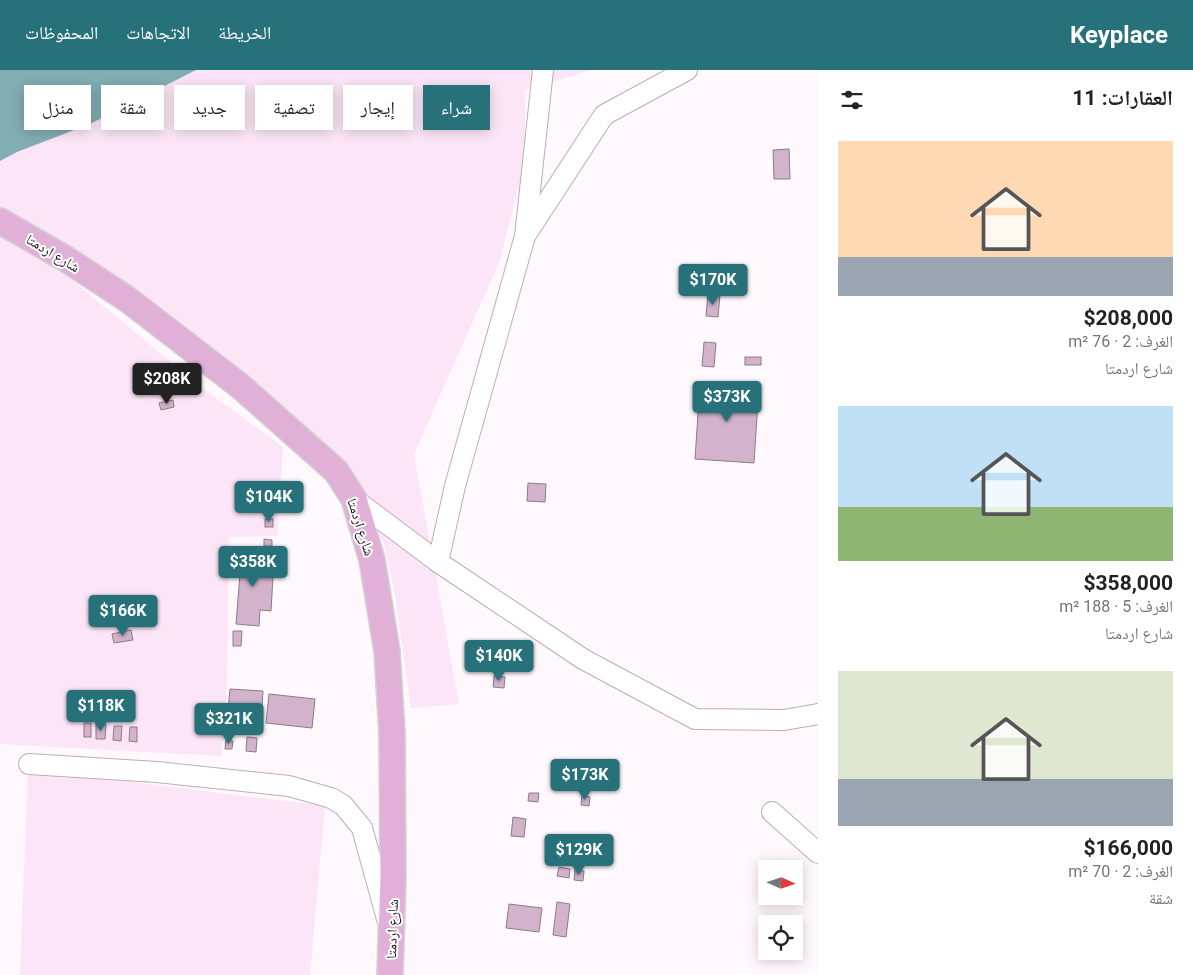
<!DOCTYPE html>
<html lang="ar">
<head>
<meta charset="utf-8">
<style>
  :root { --surface:#fff; --page:#f2f2f2; --text:#222; --muted:#767676; --accent:#27717a }
  body { margin:0; font-family:Roboto,"Noto Naskh Arabic",sans-serif; background:var(--page); color:var(--text); direction:rtl; height:100vh; display:flex; flex-direction:column; font-size:19px; white-space:nowrap }
  * { box-sizing:border-box; margin:0 }
  p { font-size:16px; color:var(--muted) }
  .icon { flex:none; width:28px; height:28px; fill:none; stroke:currentColor; stroke-width:2; stroke-linecap:round; stroke-linejoin:round }
  .map { position:relative; flex:1; overflow:hidden; direction:ltr }
  .panel { display:flex; flex-direction:column; background:var(--surface); width:375px }
  .panel>* { flex:none }
  .guide { position:absolute; left:15px; top:15px; width:475px; height:45px; direction:rtl; display:flex; gap:10px }
  .needle { width:32px; rotate:93deg }
  .fabs { position:absolute; left:758px; top:790px; display:grid; gap:10px }
  .fabs a { display:grid; place-items:center; width:45px; height:45px; border-radius:0px; background:var(--surface); box-shadow:0 2px 12px #0003; font-size:25px }
  .price { position:absolute; translate:-50% -42px; padding:0 11px; border-radius:5px; background:var(--accent); color:#fff; font-size:16px; line-height:32px; filter:drop-shadow(0 1px 2px #0008) }
  .price::after { content:''; position:absolute; left:50%; top:30px; width:15px; height:11px; margin-left:-8px; background:inherit; clip-path:polygon(0 0,100% 0,50% 100%) }
  .price.selected { background:#222; color:#fff }
  ul { padding:0; list-style:none }
  li { display:grid; align-content:center; gap:10px; height:265px; padding:0 20px }
  li span { display:grid; place-items:center; height:155px; border-radius:0px; color:#555 }
  li>.icon { margin-inline-start:auto }
  span .icon { width:90px; height:90px; fill:#fffc; stroke-width:1 }
  li b { font-size:21px }
  h2 { display:flex; justify-content:space-between; align-items:center; height:60px; padding:0 20px; font-size:21px }
  .tag { padding:0 18px; border-radius:0px; background:var(--surface); box-shadow:0 2px 12px #0003; font-size:18px; line-height:45px }
  .tag.selected { background:var(--accent); color:#fff }
  header { display:flex; align-items:center; gap:30px; box-sizing:border-box; height:70px; padding:0 25px; background:var(--accent); color:#fff }
  header strong { font-size:24px }
  nav { display:flex; gap:28px; margin-inline-start:auto; font-size:18px }
  main { display:flex; flex:1; min-height:0 }
  .map>svg:first-child { display:block }
  .green { fill:#fbe5f6 }
  .water { fill:#81adb3 }
  .building { fill:#d2b3cb; stroke:#8b7d87 }
  .lines { fill:none; stroke-linecap:round; stroke-linejoin:round }
  .minor-casing { stroke:#bcadb8; stroke-width:22 }
  .major-casing { stroke:#d5d4d5; stroke-width:28 }
  .minor { stroke:#fff; stroke-width:20 }
  .major { stroke:#e0b0d7; stroke-width:25 }
  .labels { text-anchor:middle; stroke-width:4; stroke-linejoin:round; paint-order:stroke }
  .street-label { font-size:14px; fill:#161115; stroke:#fff }
</style>
</head>
<body>
<header>
<strong>Keyplace</strong>
<nav><a>الخريطة</a><a>الاتجاهات</a><a>المحفوظات</a></nav>
</header>
<main>
<section class="panel">
<h2>العقارات: 11<svg class="icon" aria-label="filters" viewBox="0 0 24 24"><path d="M4 7h16M4 17h16"/><circle cx="9" cy="7" r="2"/><circle cx="15" cy="17" r="2"/></svg></h2>
<ul>
<li><span style="background:linear-gradient(#ffd9b3 75%,#9aa5b1 0)"><svg class="icon" aria-label="home" viewBox="0 0 24 24"><path d="M3 11l9-7 9 7M6 9v11h12V9"/></svg></span><div><b>$208,000</b><p>الغرف: 2 · 76 m²</p><p>شارع اردمتا</p></div></li>
<li><span style="background:linear-gradient(#bfe0f5 65%,#8fb573 0)"><svg class="icon" aria-label="home" viewBox="0 0 24 24"><path d="M3 11l9-7 9 7M6 9v11h12V9"/></svg></span><div><b>$358,000</b><p>الغرف: 5 · 188 m²</p><p>شارع اردمتا</p></div></li>
<li><span style="background:linear-gradient(#dfe7d0 70%,#9aa5b1 0)"><svg class="icon" aria-label="home" viewBox="0 0 24 24"><path d="M3 11l9-7 9 7M6 9v11h12V9"/></svg></span><div><b>$166,000</b><p>الغرف: 2 · 70 m²</p><p>شقة</p></div></li>
</ul>
</section>
<div class="map">
<svg width="818" height="905" viewBox="0 0 818 905">
  <rect width="100%" height="100%" fill="#fff9fd"/>
  <g class="green">
    <polygon points="196,0 591,0 525,20 525,91 499,193 414,384 459,634 411,638 394,519 384,474 358,410 324,373 227,291 103,202 0,137 0,91 17,82 90,54"/>
    <polygon points="0,164 53,194 202,318 283,377 277,466 229,467 227,615 221,686 0,674"/>
    <polygon points="28,699 325,736 310,905 20,905"/>
  </g>
  <polygon class="water" points="0,0 196,0 90,54 17,82 0,91"/>
  <g class="building">
    <polygon points="789,79 790,109 774,109 773,80"/>
    <polygon points="708,224 720,225 718,247 706,246"/>
    <polygon points="704,272 716,273 714,297 702,296"/>
    <rect x="745" y="287" width="16" height="8"/>
    <polygon points="700,313 759,316 754,393 695,389"/>
    <polygon points="173,330 174,337 161,340 159,333"/>
    <polygon points="528,413 546,414 545,432 527,431"/>
    <rect x="265" y="449" width="8" height="8"/>
    <polygon points="264,469 272,470 272,476 264,476"/>
    <polygon points="242,478 264,479 262,507 273,507 271,541 260,540 259,556 236,554"/>
    <polygon points="131,560 133,570 114,573 112,564"/>
    <polygon points="233,561 242,561 241,576 233,576"/>
    <polygon points="494,606 505,607 504,618 493,617"/>
    <polygon points="230,619 263,621 261,654 251,653 251,641 228,640"/>
    <polygon points="269,624 315,629 312,658 266,653"/>
    <rect x="84" y="653" width="7" height="14"/>
    <polygon points="96,654 106,655 105,669 96,669"/>
    <polygon points="114,656 122,656 121,671 113,670"/>
    <polygon points="130,657 137,657 137,672 129,671"/>
    <polygon points="247,667 257,668 256,682 246,681"/>
    <polygon points="226,670 233,671 232,679 225,679"/>
    <polygon points="529,723 539,723 538,732 528,731"/>
    <polygon points="582,725 590,727 589,736 581,735"/>
    <polygon points="513,747 526,749 524,767 511,766"/>
    <polygon points="562,776 579,777 578,786 562,786"/>
    <polygon points="559,797 570,799 569,808 557,806"/>
    <polygon points="575,800 584,801 583,811 574,810"/>
    <polygon points="557,832 570,834 566,867 553,865"/>
    <polygon points="509,834 542,838 539,862 506,858"/>
  </g>
  <g class="lines">
    <g class="minor-casing">
      <g id="minor">
        <polyline points="527,163 604,45 687,0"/>
        <polyline points="354,429 438,492 583,589 695,649 784,650 818,644"/>
        <polyline points="438,492 455,416 525,166 543,0"/>
        <polyline points="29,694 157,702 289,716 331,728 343,735 362,758 387,849"/>
        <polyline points="772,742 818,783"/>
      </g>
    </g>
    <g class="major-casing">
      <polyline id="major" points="0,151 66,189 127,229 240,316 336,401 354,429 372,490 387,581 392,664 393,806 390,905"/>
    </g>
    <use href="#minor" class="minor"/>
    <use href="#major" class="major"/>
  </g>
  <g class="labels">
    <g class="street-label">
      <text transform="translate(53 183) rotate(31)" y="5">شارع اردمتا</text>
      <text transform="translate(361 457) rotate(72)" y="5">شارع اردمتا</text>
      <text transform="translate(392 859) rotate(-88)" y="5">شارع اردمتا</text>
    </g>
  </g>
</svg>
<div class="fabs">
<a><svg class="needle" viewBox="-14 -14 28 28"><path d="M0-13l5 13h-10z" fill="#e53935"/><path d="M0 13l5-13h-10z" fill="#767676"/></svg></a>
<a><svg class="icon" aria-label="locate" viewBox="0 0 24 24"><circle cx="12" cy="12" r="6"/><path d="M12 2v4M12 18v4M2 12h4M18 12h4"/></svg></a>
</div>
<b class="price" style="left:713px;top:236px">$170K</b>
<b class="price selected" style="left:167px;top:335px">$208K</b>
<b class="price" style="left:727px;top:353px">$373K</b>
<b class="price" style="left:269px;top:453px">$104K</b>
<b class="price" style="left:253px;top:518px">$358K</b>
<b class="price" style="left:123px;top:567px">$166K</b>
<b class="price" style="left:499px;top:612px">$140K</b>
<b class="price" style="left:101px;top:662px">$118K</b>
<b class="price" style="left:229px;top:675px">$321K</b>
<b class="price" style="left:585px;top:731px">$173K</b>
<b class="price" style="left:579px;top:806px">$129K</b>
<div class="guide">
<a class="tag selected">شراء</a>
<a class="tag">إيجار</a>
<a class="tag">تصفية</a>
<a class="tag">جديد</a>
<a class="tag">شقة</a>
<a class="tag">منزل</a>
</div>
</div>
</main>
</body>
</html>
